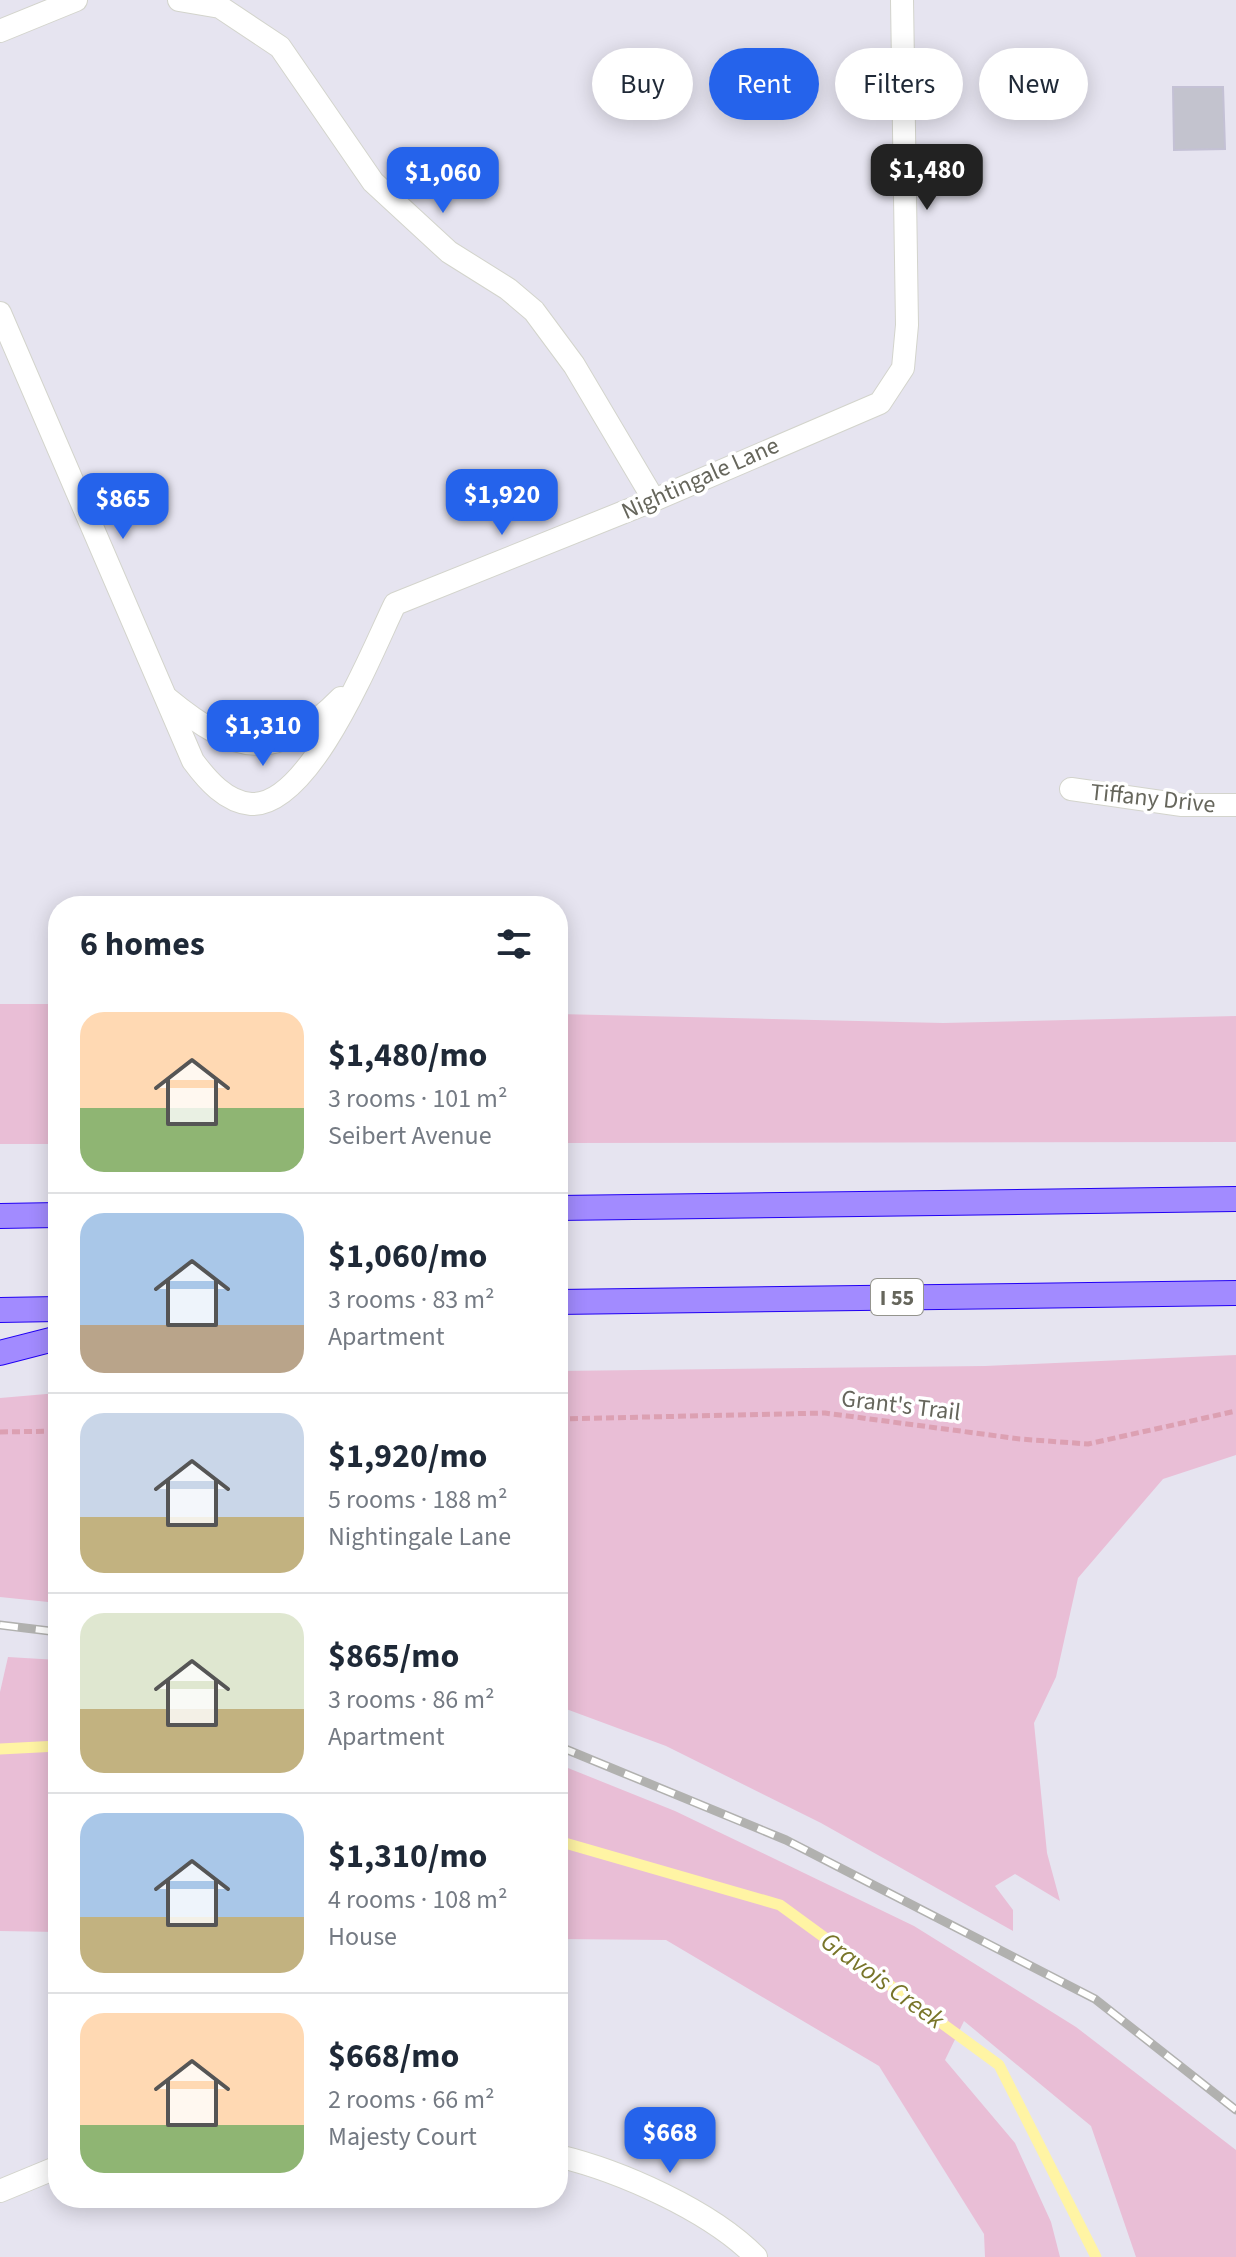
<!DOCTYPE html>
<html lang="en">
<head>
<meta charset="utf-8">
<style>
  :root { --surface:#fff; --page:#f6f6f7; --text:#1f2937; --muted:#747a83; --line:#e0e1e3; --accent:#2563eb }
  body { margin:0; font-family:"Source Sans 3",sans-serif; background:var(--page); color:var(--text); height:100vh; display:flex; flex-direction:column; font-size:30px; white-space:nowrap }
  * { box-sizing:border-box; margin:0 }
  p { font-size:26px; color:var(--muted) }
  .icon { flex:none; width:44px; height:44px; fill:none; stroke:currentColor; stroke-width:2; stroke-linecap:round; stroke-linejoin:round }
  .map { position:relative; flex:1; overflow:hidden }
  .drawer { position:absolute; left:48px; top:896px; width:520px; height:1312px; display:flex; flex-direction:column; background:var(--surface); border-radius:32px; box-shadow:0 4px 20px #0003 }
  .drawer>* { flex:none }
  .hud { position:absolute; left:592px; top:48px; width:524px; height:72px; display:flex; gap:16px }
  .price { position:absolute; translate:-50% -68px; padding:0 18px; border-radius:16px; background:var(--accent); color:#fff; font-size:26px; line-height:52px; filter:drop-shadow(0 2px 4px #0008) }
  .price::after { content:''; position:absolute; left:50%; top:48px; width:24px; height:18px; margin-left:-12px; background:inherit; clip-path:polygon(0 0,100% 0,50% 100%) }
  .price.current { background:#222; color:#fff }
  ul { padding:0; list-style:none }
  li { display:flex; align-items:center; gap:24px; height:200px; padding:0 32px }
  li+li { border-top:2px solid var(--line) }
  li span { display:grid; place-items:center; flex:none; width:224px; height:160px; border-radius:24px; color:#555 }
  li>.icon { margin-inline-start:auto }
  span .icon { width:96px; height:96px; fill:#fffc; stroke-width:1 }
  li b { font-size:34px }
  h2 { display:flex; justify-content:space-between; align-items:center; height:96px; padding:0 32px; font-size:34px }
  .pill { padding:0 28px; border-radius:36px; background:var(--surface); box-shadow:0 4px 20px #0003; font-size:28px; line-height:72px }
  .pill.current { background:var(--accent); color:#fff }
  .map>svg:first-child { display:block }
  .green { fill:#e9bed6 }
  .lines { fill:none; stroke-linecap:round; stroke-linejoin:round }
  .stream { stroke:#fff4a4; stroke-width:11 }
  .building { fill:#c3c3ce; stroke:#c4c1d5; stroke-width:2 }
  .minor-casing { stroke:#d3d4cc; stroke-width:24 }
  .motorway-casing { stroke:#2100f3; stroke-width:26 }
  .path { stroke:#dca0b2; stroke-width:5; stroke-dasharray:8 4; stroke-linecap:butt }
  .minor { stroke:#fff; stroke-width:22 }
  .motorway { stroke:#a28bff; stroke-width:24 }
  .rail-casing { stroke:#b1b1af; stroke-width:9 }
  .rail { stroke:#fff; stroke-width:6; stroke-dasharray:18; stroke-linecap:butt }
  .labels { text-anchor:middle; stroke-width:7; stroke-linejoin:round; paint-order:stroke }
  .shield { fill:#fff; stroke:#94948d; stroke-width:2 }
  .shield-label { font-size:22px; font-weight:bold; fill:#66665c }
  .street-label { font-size:24px; fill:#66665c; stroke:#fff }
  .water-label { font-size:26px; font-style:italic; fill:#787529; stroke:#fff }
</style>
</head>
<body>
<div class="map">
<svg width="1236" height="2257" viewBox="0 0 1236 2257">
  <rect width="100%" height="100%" fill="#e6e4f0"/>
  <g class="green">
    <rect x="0" y="1004" width="58" height="140"/>
    <polygon points="558,1014 943,1023 1236,1016 1236,1142 558,1143"/>
    <polygon points="1236,1355 1236,1455 1163,1479 1078,1578 1056,1677 1034,1723 1047,1853 1060,1901 1015,1874 995,1886 1013,1910 1013,1931 821,1823 666,1746 558,1706 558,1371 985,1366"/>
    <polygon points="58,1393 58,1603 0,1597 0,1398"/>
    <polygon points="8,1657 58,1660 58,1932 0,1931 0,1692"/>
    <polygon points="558,1764 675,1811 914,1926 1076,2027 1236,2150 1236,2257 1136,2257 1091,2126 964,2021 945,2060 1015,2143 1051,2222 1060,2257 985,2257 984,2234 879,2066 666,1940 558,1939"/>
  </g>
  <g class="lines">
    <g class="stream">
      <polyline points="0,1749 58,1746"/>
      <polyline points="558,1841 780,1905 999,2065 1096,2257"/>
    </g>
  </g>
  <polygon class="building" points="1173,87 1223,87 1225,149 1174,150"/>
  <g class="lines">
    <g class="minor-casing">
      <g id="minor">
        <polyline points="179,0 220,7 280,47 373,182 449,252 508,289 534,311 574,365 654,500"/>
        <polyline points="0,31 76,0"/>
        <path d="M0 313 193 761C207 780 226 802 251 804 311 807 372 651 395 604L654 500 880 403 903 368 907 325 902 0"/>
        <path d="M168 699C235 754 276 764 341 698"/>
        <polyline points="1071,789 1182,805 1236,805"/>
        <path d="M558 2156C621 2171 711 2211 756 2257"/>
        <polyline points="0,2191 58,2167"/>
      </g>
    </g>
    <g class="motorway-casing">
      <g id="motorway">
        <polyline points="558,1208 1236,1199"/>
        <polyline points="0,1216 58,1215"/>
        <polyline points="558,1302 1236,1293"/>
        <polyline points="0,1310 58,1309"/>
        <polyline points="0,1353 58,1338"/>
      </g>
    </g>
    <g class="path">
      <polyline points="558,1419 825,1413 1020,1439 1088,1444 1236,1411"/>
      <polyline points="0,1432 58,1431"/>
    </g>
    <use href="#minor" class="minor"/>
    <use href="#motorway" class="motorway"/>
    <g class="rail-casing">
      <g id="rail">
        <polyline points="0,1625 58,1632"/>
        <polyline points="558,1746 786,1840 1095,1999 1236,2110"/>
      </g>
    </g>
    <use href="#rail" class="rail"/>
  </g>
  <g class="labels">
    <rect class="shield" x="871" y="1279" width="52" height="36" rx="6"/>
    <g class="shield-label">
      <text x="897" y="1305">I 55</text>
    </g>
    <g class="street-label">
      <text transform="translate(700 478) rotate(-24)" y="8">Nightingale Lane</text>
      <text transform="translate(1153 798) rotate(6)" y="8">Tiffany Drive</text>
      <text transform="translate(901 1405) rotate(7)" y="8">Grant's Trail</text>
    </g>
    <g class="water-label">
      <text transform="translate(883 1980) rotate(36)" y="9">Gravois Creek</text>
    </g>
  </g>
</svg>
<b class="price current" style="left:927px;top:212px">$1,480</b>
<b class="price" style="left:443px;top:215px">$1,060</b>
<b class="price" style="left:502px;top:537px">$1,920</b>
<b class="price" style="left:123px;top:541px">$865</b>
<b class="price" style="left:263px;top:768px">$1,310</b>
<b class="price" style="left:670px;top:2175px">$668</b>
<div class="hud">
<a class="pill">Buy</a>
<a class="pill current">Rent</a>
<a class="pill">Filters</a>
<a class="pill">New</a>
</div>
<section class="drawer">
<h2>6 homes<svg class="icon" aria-label="filters" viewBox="0 0 24 24"><path d="M4 7h16M4 17h16"/><circle cx="9" cy="7" r="2"/><circle cx="15" cy="17" r="2"/></svg></h2>
<ul>
<li><span style="background:linear-gradient(#ffd9b3 60%,#8fb573 0)"><svg class="icon" aria-label="home" viewBox="0 0 24 24"><path d="M3 11l9-7 9 7M6 9v11h12V9"/></svg></span><div><b>$1,480/mo</b><p>3 rooms · 101 m²</p><p>Seibert Avenue</p></div></li>
<li><span style="background:linear-gradient(#a9c7e8 70%,#b9a48a 0)"><svg class="icon" aria-label="home" viewBox="0 0 24 24"><path d="M3 11l9-7 9 7M6 9v11h12V9"/></svg></span><div><b>$1,060/mo</b><p>3 rooms · 83 m²</p><p>Apartment</p></div></li>
<li><span style="background:linear-gradient(#c9d6e8 65%,#c2b280 0)"><svg class="icon" aria-label="home" viewBox="0 0 24 24"><path d="M3 11l9-7 9 7M6 9v11h12V9"/></svg></span><div><b>$1,920/mo</b><p>5 rooms · 188 m²</p><p>Nightingale Lane</p></div></li>
<li><span style="background:linear-gradient(#dfe7d0 60%,#c2b280 0)"><svg class="icon" aria-label="home" viewBox="0 0 24 24"><path d="M3 11l9-7 9 7M6 9v11h12V9"/></svg></span><div><b>$865/mo</b><p>3 rooms · 86 m²</p><p>Apartment</p></div></li>
<li><span style="background:linear-gradient(#a9c7e8 65%,#c2b280 0)"><svg class="icon" aria-label="home" viewBox="0 0 24 24"><path d="M3 11l9-7 9 7M6 9v11h12V9"/></svg></span><div><b>$1,310/mo</b><p>4 rooms · 108 m²</p><p>House</p></div></li>
<li><span style="background:linear-gradient(#ffd9b3 70%,#8fb573 0)"><svg class="icon" aria-label="home" viewBox="0 0 24 24"><path d="M3 11l9-7 9 7M6 9v11h12V9"/></svg></span><div><b>$668/mo</b><p>2 rooms · 66 m²</p><p>Majesty Court</p></div></li>
</ul>
</section>
</div>
</body>
</html>
